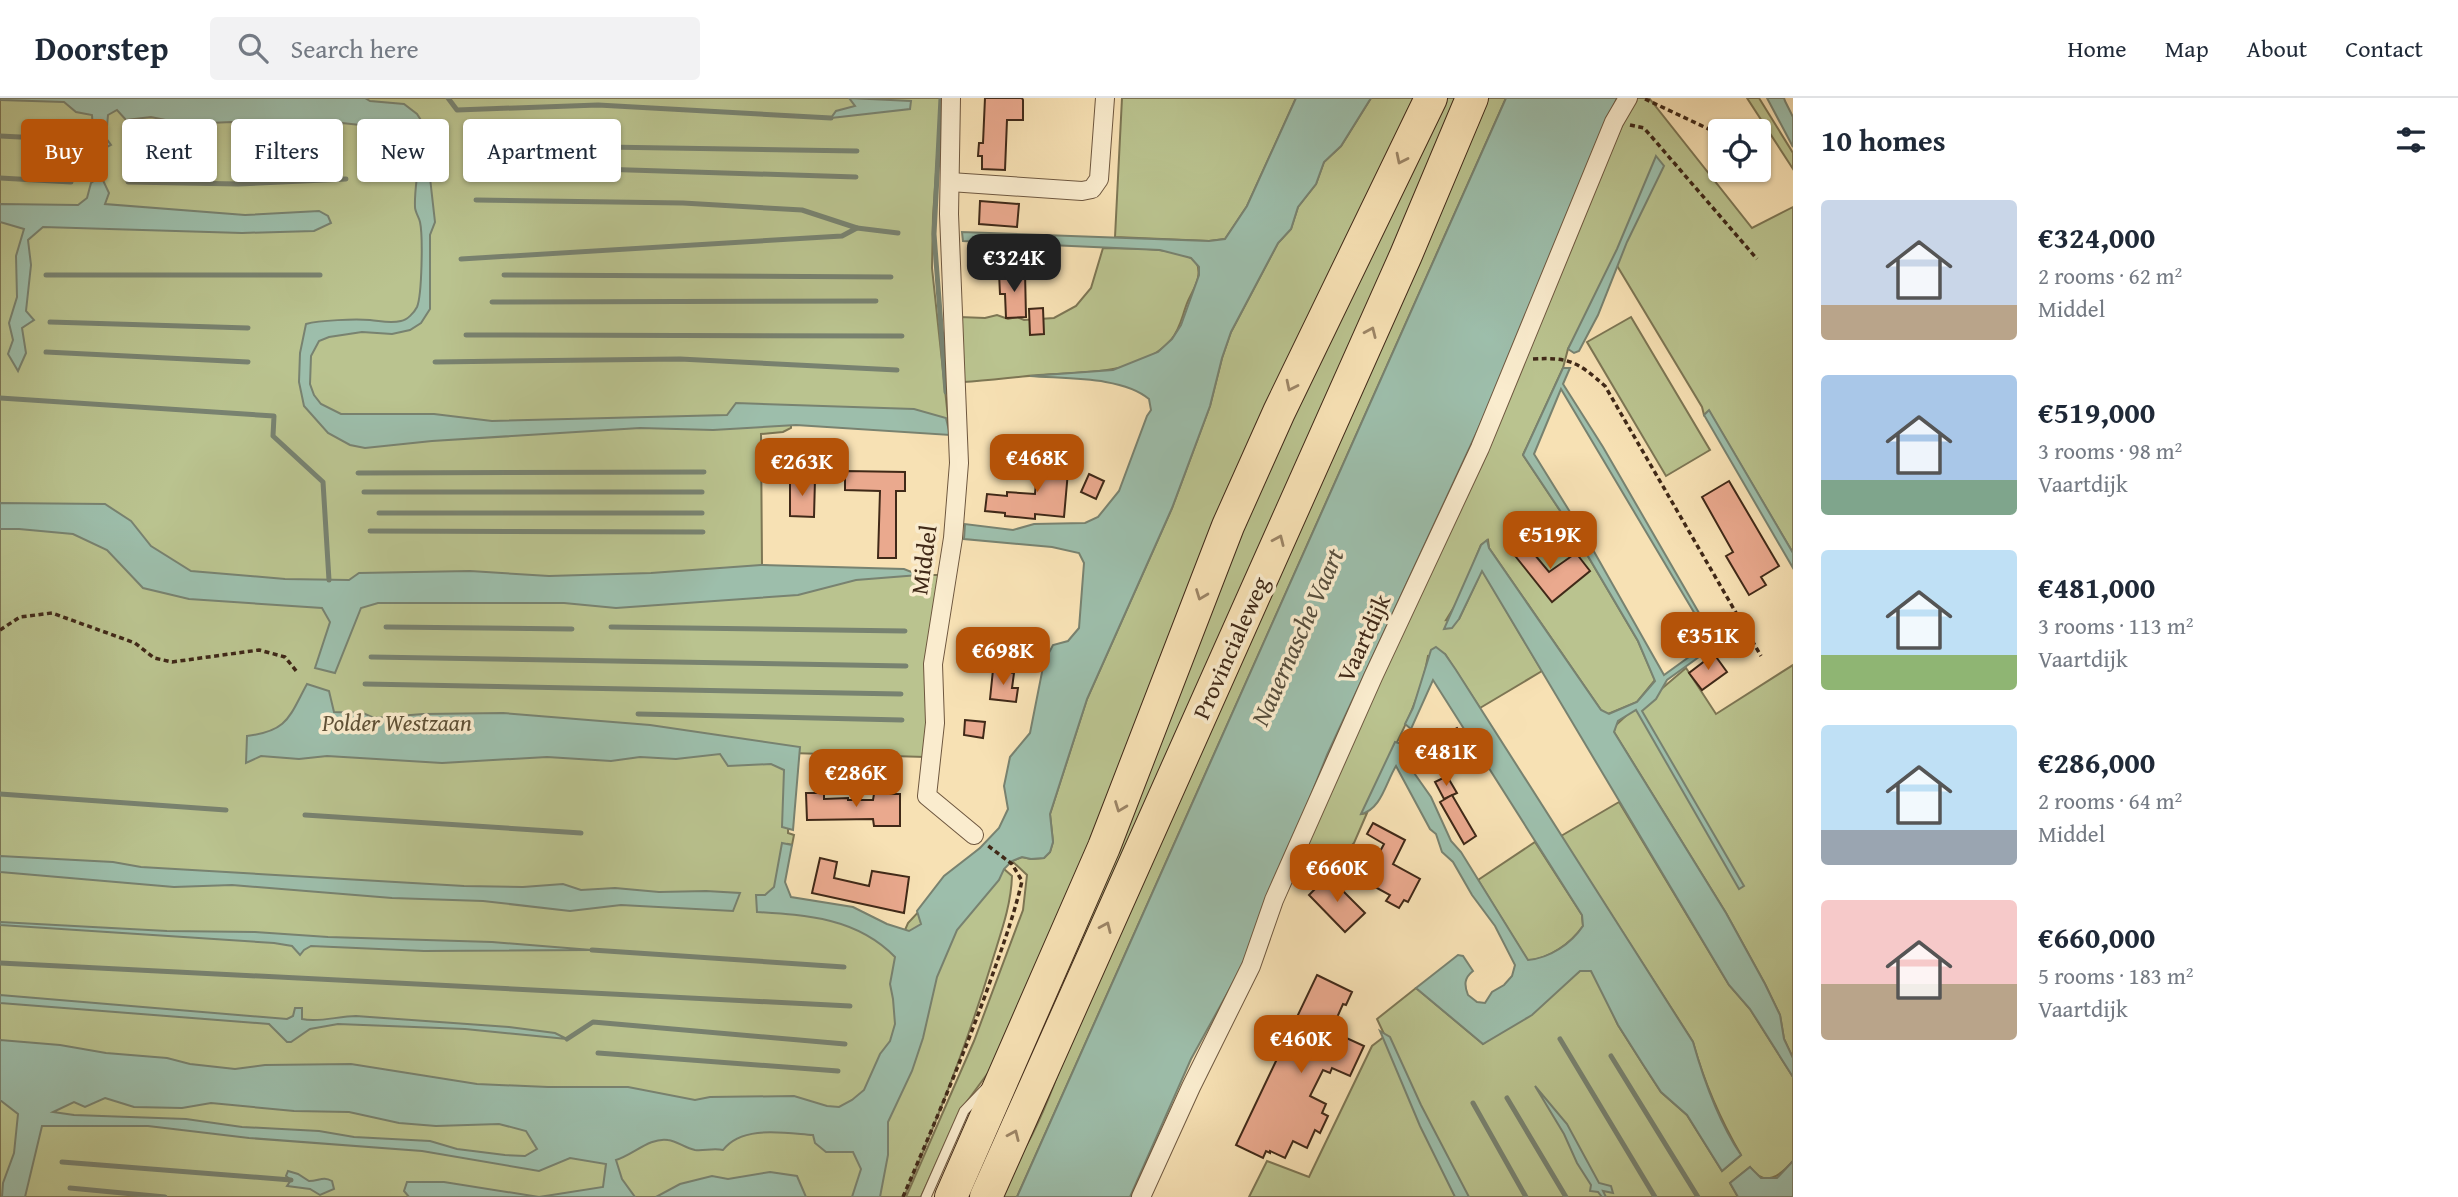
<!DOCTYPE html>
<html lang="en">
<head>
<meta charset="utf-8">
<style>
  :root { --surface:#fff; --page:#f2f2f3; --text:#1f2937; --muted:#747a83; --line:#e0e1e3; --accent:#b45309 }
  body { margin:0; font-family:"Gentium Book Plus",serif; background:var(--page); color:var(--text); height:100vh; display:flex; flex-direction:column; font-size:26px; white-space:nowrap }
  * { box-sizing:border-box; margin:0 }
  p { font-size:23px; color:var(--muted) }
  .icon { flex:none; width:38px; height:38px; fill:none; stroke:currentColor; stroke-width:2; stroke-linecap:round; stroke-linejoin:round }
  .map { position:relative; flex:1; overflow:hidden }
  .details { display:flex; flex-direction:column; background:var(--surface); width:665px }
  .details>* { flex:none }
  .hud { position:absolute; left:21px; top:21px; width:665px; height:63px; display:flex; gap:14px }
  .buttons { position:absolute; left:1708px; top:21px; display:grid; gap:14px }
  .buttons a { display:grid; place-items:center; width:63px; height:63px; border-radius:7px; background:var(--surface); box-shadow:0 2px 5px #0004; font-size:35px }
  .price { position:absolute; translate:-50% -60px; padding:0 16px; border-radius:14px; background:var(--accent); color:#fff; font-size:23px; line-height:46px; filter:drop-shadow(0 2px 4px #0008) }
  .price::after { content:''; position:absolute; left:50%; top:42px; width:21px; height:16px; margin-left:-10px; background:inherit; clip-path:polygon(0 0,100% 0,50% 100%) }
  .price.on { background:#222; color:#fff }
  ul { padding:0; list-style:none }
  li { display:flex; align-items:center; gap:21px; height:175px; padding:0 28px }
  li span { display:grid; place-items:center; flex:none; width:196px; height:140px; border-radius:7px; color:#555 }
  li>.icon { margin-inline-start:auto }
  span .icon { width:84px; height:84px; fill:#fffc; stroke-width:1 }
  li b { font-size:30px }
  h2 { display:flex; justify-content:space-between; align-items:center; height:84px; padding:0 28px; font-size:30px }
  .pill { padding:0 24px; border-radius:7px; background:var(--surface); box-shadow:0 2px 5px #0004; font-size:24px; line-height:63px }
  .pill.on { background:var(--accent); color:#fff }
  header { display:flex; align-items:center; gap:42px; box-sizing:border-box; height:98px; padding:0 35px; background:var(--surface); border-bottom:2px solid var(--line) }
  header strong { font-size:33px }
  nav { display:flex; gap:38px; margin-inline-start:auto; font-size:24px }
  .search { width:490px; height:63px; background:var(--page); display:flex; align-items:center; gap:18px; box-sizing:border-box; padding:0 24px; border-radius:7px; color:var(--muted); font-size:26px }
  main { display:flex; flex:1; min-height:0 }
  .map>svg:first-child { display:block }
  .green { fill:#bac38f; stroke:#7d7654; stroke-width:2 }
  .water { fill:#9dbeab; stroke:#788270; stroke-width:2; fill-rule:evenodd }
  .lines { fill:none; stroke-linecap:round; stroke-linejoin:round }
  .stream { stroke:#788270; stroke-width:5 }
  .building { fill:#eaa98e; stroke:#402918; stroke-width:2 }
  .lane-casing { stroke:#6e573f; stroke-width:11 }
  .street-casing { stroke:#6e573f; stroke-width:20 }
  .highway-casing { stroke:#402918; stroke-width:34 }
  .path { stroke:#402918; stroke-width:3.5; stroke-dasharray:5 3.5; stroke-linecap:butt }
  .lane { stroke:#faecce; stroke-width:9 }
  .street { stroke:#faecce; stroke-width:18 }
  .highway { stroke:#f7e1b4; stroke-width:32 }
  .oneway { stroke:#9c8566 }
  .labels { text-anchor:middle; stroke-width:7; stroke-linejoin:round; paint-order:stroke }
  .street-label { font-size:24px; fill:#402918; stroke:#faecce }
  .park-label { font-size:24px; font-style:italic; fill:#5e5036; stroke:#faecce }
  .water-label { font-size:26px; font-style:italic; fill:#574e3d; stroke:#faecce }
</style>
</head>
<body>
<header>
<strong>Doorstep</strong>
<div class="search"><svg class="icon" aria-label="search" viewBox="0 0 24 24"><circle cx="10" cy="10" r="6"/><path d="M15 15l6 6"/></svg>Search here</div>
<nav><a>Home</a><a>Map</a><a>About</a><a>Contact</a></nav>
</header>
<main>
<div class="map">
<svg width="1793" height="1099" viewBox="0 0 1793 1099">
  <rect width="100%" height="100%" fill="#f7e1b4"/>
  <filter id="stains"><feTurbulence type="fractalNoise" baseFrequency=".00286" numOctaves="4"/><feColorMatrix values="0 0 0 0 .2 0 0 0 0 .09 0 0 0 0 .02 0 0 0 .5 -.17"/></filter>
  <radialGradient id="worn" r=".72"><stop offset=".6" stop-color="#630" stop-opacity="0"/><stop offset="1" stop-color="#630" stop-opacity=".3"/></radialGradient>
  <g class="green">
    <path d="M0 0H941L933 119 932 170 949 329 874 323 791 320V330L783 334 761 336 762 467 848 479 853 477H941L928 597 925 659 791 655 788 735 794 737 792 747 788 746 783 785 784 803 902 839 908 825 964 765 980 750 1012 778C1011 809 1000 837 991 867 967 946 937 1023 904 1099H0Z"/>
    <polygon points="1122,0 1296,0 1247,108 1225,141 1209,143 1115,139"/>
    <path d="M1371 0H1417L1261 324C1235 370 1215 416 1199 466L1083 773 996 964 960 1013 921 1099H906L974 943 1023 812 1027 777 1012 763 1022 759 1031 761 1044 760 1050 754 1053 744 1050 716 1087 601 1172 410 1210 308 1222 260 1231 234 1278 145 1291 131 1298 109 1316 86 1324 64 1341 48Z"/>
    <polygon points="1443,0 1463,0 1069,886 1060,882 1247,413"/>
    <path d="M1488 0H1506L1017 1099H998C1008 1077 1021 1058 1032 1037 1050 1001 1063 964 1075 926Z"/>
    <path d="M1634 0H1649L1752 130 1793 109V455L1709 313 1704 317 1702 309 1616 166 1568 251 1563 270 1523 357 1569 426 1638 543 1655 582 1637 604 1608 616 1601 612 1489 450 1488 442 1481 447 1459 501 1446 522 1459 521 1482 472 1542 573 1480 610 1445 556 1428 558C1419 614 1384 664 1362 716L1367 715 1354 745 1340 759 1307 747Z"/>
    <polygon points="1747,0 1759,0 1793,55 1793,71"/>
    <path d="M1103 150C1129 151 1175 148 1196 163 1203 178 1194 190 1188 203 1182 217 1181 230 1171 242 1138 279 1082 273 1039 277 1013 279 989 283 963 284L960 219 985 220 997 217 1008 221 1017 219 1024 222 1054 220 1076 208 1091 190Z"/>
    <polygon points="1631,219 1710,352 1666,378 1587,244"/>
    <polygon points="1793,567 1793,960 1784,941 1780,917 1765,886 1726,815 1614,634 1615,628 1630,614 1638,611 1686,570 1716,616"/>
    <path d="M1619 704 1729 887 1750 911 1793 979V1063C1780 1078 1765 1090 1750 1069L1730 1085 1738 1099H1249L1267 1063 1309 1079 1372 948 1385 938 1377 921 1416 890 1483 946 1580 873H1591L1596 879 1618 927 1644 968 1661 994 1687 1017 1722 1073 1741 1057C1720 1021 1704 984 1693 944L1561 738Z"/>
    <path d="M1535 744 1582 817 1583 828C1570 846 1550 860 1528 863L1478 782Z"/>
  </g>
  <g class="water">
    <path d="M0 0H365L370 3 404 6 417 16 433 41 429 71 435 124 430 137V211L421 225 410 232 392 236 362 234 329 239 319 243 311 258 310 286 314 297 321 306 341 316H434L492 323 727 317 736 305 914 311 946 320 950 337 796 327 713 332 640 330 432 343 365 350 350 347 328 335 304 308 299 284 300 255 306 226C320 222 355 221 370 222 381 223 390 226 401 223 407 222 414 215 417 209 422 197 423 138 420 124 419 119 415 114 415 109 414 87 421 67 417 45L397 31 342 25 274 38 232 24 185 26 151 19 126 22 117 12 108 17 106 40 111 47 105 50 94 48 92 17 76 14 64 4 0 2Z"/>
    <polygon points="849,0 911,3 910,11 831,20 836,13 855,8"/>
    <path d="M1296 0H1371L1341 48 1324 64 1316 86 1298 109 1291 131 1278 145 1231 234 1222 260 1210 308 1172 410 1087 601 1050 716 1053 744 1050 754 1044 760 1031 761 1022 759 1012 763 1004 771 999 782 957 832 937 879 923 940 912 973 888 1024V1057L880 1099H852L861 1071 853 1054H826L815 1045 813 1037C784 1035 742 1027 723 1052 713 1050 704 1053 695 1052 685 1050 677 1043 668 1042 650 1039 633 1057 616 1062L622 1081 635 1099H409L404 1093 407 1084H444L539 1099 603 1089 606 1066 570 1060 539 1073 422 1053 249 1040 148 1028H42L25 1099H2L3 1085 14 1055 18 1016 0 1002V942L60 947 106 955 167 960 190 966 235 971 265 967 351 966 477 986 548 989H628L695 1002 710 999 794 998 827 1008 839 1009 852 1002 864 992 880 956 890 943 895 926 893 901 890 886 895 859C857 820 807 817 757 814L756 797H765L774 789 782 745 792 747 785 784 791 799 853 809 887 826 909 833 921 826 917 813 944 778 980 750 999 730 1008 711 1004 688 1010 659 1030 635 1044 564 1053 547 1068 543 1079 530 1084 465 1079 455 1052 449 964 441 965 426 1013 432 1034 426 1085 425 1098 419 1119 393 1147 318 1151 312 1149 301C1122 278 1064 281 1030 278L1113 272 1158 254 1172 241 1181 227 1199 177V169L1191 160 1160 152 963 143 962 134 1209 143 1225 141 1247 108ZM105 1000 134 1009 182 1010 211 1005 294 1013 349 1014 399 1025 436 1028 499 1026 526 1033 537 1051 525 1058 505 1057 457 1051 430 1043 354 1039 319 1033 242 1029 186 1021 74 1017 53 1014 74 1004 85 1009Z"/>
    <polygon points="1506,0 1617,0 1494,297 1327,657 1244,865 1191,961 1130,1099 1017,1099"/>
    <polygon points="1767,0 1784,0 1785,3 1793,19 1793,49"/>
    <polygon points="1656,58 1664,68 1627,144 1598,217 1579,253 1574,255 1568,251 1617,151"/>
    <polygon points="101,78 109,95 105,106 245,117 319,113 328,118 331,125 314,133 242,135 43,129 28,142 31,167 26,213 34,222 22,230 26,255 18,273 8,256 13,242 9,225 17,199 16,158 24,131 0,124 0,106 78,107 87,100 91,85"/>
    <path d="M1563 270H1570L1563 286 1603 349 1717 546 1667 582 1656 601 1642 613 1744 788 1739 791 1636 612 1618 623 1614 634 1726 815 1765 886 1780 917 1784 941 1793 960V979L1750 911 1729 887 1482 473 1459 521 1452 530 1444 531 1481 447 1487 442 1489 450 1601 612 1609 616 1637 604 1655 583 1638 543 1569 426 1523 357ZM1561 291 1711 543 1664 577 1588 443 1534 356Z"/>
    <polygon points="1709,312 1793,455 1793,470 1704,317"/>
    <polygon points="0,405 105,406 131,423 151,448 191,473 285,481 349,482 359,475 470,473 549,478 651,475 761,467 904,471 919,477 856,482 798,497 616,510 564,505 378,505 361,510 335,575 315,570 330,524 322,510 189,501 143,490 107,452 73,436 19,431 0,431"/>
    <path d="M1436 549 1445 556 1456 572 1693 944C1704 983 1718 1023 1741 1057L1722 1073 1687 1017 1661 994 1644 968 1618 927 1591 873H1580L1532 917 1483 946 1416 890 1458 857 1463 858 1473 873C1464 880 1464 887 1468 897L1477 904 1485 905 1492 894 1504 887 1512 878 1515 867 1495 828 1472 797 1453 764 1442 754 1436 736 1430 731 1396 668C1386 684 1381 712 1361 716L1395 644 1402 646 1404 658 1413 662 1412 672 1431 699 1451 743 1461 754 1528 862C1550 860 1571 846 1583 828L1582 817 1433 582 1411 631 1405 626 1413 610 1431 552Z"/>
    <path d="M307 586 329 593 334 614 363 615 374 620 423 616 503 615 650 627 800 649 793 732 782 729 784 672 771 666 728 668 720 656 676 661 640 659 611 663 547 659 442 665 327 658 299 661 261 658 246 665 247 638C288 633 289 619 307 586Z"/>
    <polygon points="0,758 113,764 141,769 464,788 523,789 563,786 581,792 615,790 659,794 706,793 740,795 733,813 621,807 570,813 483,803 392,800 232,787 174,789 0,774"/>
    <polygon points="0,824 167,833 255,834 328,839 492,844 592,852 424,853 311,848 304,852 300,857 292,848 274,845 0,827"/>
    <path d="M0 897 287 921 293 918 295 910H302V921C319 925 338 918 356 918L509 929 555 935 567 941 465 931 338 926 310 931 291 944H287L269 926 0 905Z"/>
    <polygon points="1380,933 1390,939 1421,1007 1469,1099 1455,1099 1420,1028"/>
    <polygon points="1535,988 1567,1026 1599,1085 1611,1088 1613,1095 1603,1093 1606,1099 1602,1099 1598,1094 1590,1093 1591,1087 1577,1065 1564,1036"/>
    <polygon points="1793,1063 1793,1099 1738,1099 1730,1085 1750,1069 1761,1080 1777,1080"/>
    <path d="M288 1073 298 1076 309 1083C319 1083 323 1078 332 1083L334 1091 320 1097 310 1091 287 1088 291 1082 286 1078Z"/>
    <polygon points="770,1074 797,1078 806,1099 656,1099 680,1086 712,1078 728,1081"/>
  </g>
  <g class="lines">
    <g class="stream">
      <polyline points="448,0 457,12 598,7 831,20"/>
      <polyline points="941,0 934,136 946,294"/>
      <polyline points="0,38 60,41"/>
      <polyline points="482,47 857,53"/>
      <polyline points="535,69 856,79"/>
      <polyline points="0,80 71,84"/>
      <polyline points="128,84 238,86 346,81"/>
      <polyline points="857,130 898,135"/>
      <polyline points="461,161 842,138 857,130 802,112 683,105 476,102"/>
      <polyline points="46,177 320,177"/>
      <polyline points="504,177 891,179"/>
      <polyline points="492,204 876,203"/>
      <polyline points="50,224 248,230"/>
      <polyline points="466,237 902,238"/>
      <polyline points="46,254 248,264"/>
      <polyline points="435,264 680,261 897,272"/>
      <polyline points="0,300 274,318 273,338 323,384 329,482"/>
      <polyline points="358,375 704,374"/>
      <polyline points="364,394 702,394"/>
      <polyline points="379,415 702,415"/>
      <polyline points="370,433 703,434"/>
      <polyline points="386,529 572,531"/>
      <polyline points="611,529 905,533"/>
      <polyline points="371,559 906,568"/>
      <polyline points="365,586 901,596"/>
      <polyline points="638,616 902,622"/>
      <polyline points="0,696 226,712"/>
      <polyline points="305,717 581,735"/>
      <polyline points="592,852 844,869"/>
      <polyline points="0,865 850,908"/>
      <polyline points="567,941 593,924 845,946"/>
      <polyline points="1560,941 1655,1099"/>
      <polyline points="598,955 838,973"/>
      <polyline points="1611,958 1698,1099"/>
      <polyline points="1507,1000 1566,1099"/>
      <polyline points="1473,1005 1526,1099"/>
      <polyline points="62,1064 291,1082"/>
      <polyline points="70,1090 165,1099"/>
    </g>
  </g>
  <g class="building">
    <polygon points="985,0 1022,0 1023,2 1023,22 1007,22 1005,72 982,71 982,58 978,58 979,45 983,45"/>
    <polygon points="980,103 1019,106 1017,129 979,126"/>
    <polygon points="1005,152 1005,170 978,171 978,153"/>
    <polygon points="1025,174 1026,219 1006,220 1005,196 1000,196 999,175"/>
    <polygon points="1043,210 1044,236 1030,237 1029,211"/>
    <polygon points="1038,360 1069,362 1064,419 1035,416 1035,421 1005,418 1005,415 985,413 987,396 1007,398 1007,394 1035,396"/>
    <polygon points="845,373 905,374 905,393 896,393 896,460 878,460 880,393 845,392"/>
    <polygon points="1089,376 1104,383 1096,401 1081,394"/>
    <polygon points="790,381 815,381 814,419 790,418"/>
    <polygon points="1729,383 1779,468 1761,479 1766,487 1749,497 1726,458 1733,454 1702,399"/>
    <polygon points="1520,439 1549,474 1576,455 1590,473 1552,504 1508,449"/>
    <polygon points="960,550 991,554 989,568 958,564"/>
    <polygon points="1714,556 1727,574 1702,592 1689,575"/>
    <polygon points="993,572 1014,575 1012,590 1018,590 1016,604 990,601"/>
    <polygon points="965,622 985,624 983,640 964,637"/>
    <polygon points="1457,630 1471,654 1464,658 1468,665 1456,672 1439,644 1446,640 1444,637"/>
    <polygon points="1447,678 1457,695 1444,701 1435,684"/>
    <polygon points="806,695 824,695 824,701 848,700 848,702 873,702 874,696 900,696 900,728 874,728 873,721 807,722"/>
    <polygon points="1452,697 1476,738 1464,746 1440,704"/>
    <polygon points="1373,725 1405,742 1393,766 1420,781 1408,804 1404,802 1399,810 1386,803 1390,797 1364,783 1384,746 1367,736"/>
    <polygon points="820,760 837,764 834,780 869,788 872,773 909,779 904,815 812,795"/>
    <polygon points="1328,778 1365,815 1345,834 1309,797"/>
    <polygon points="1317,877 1352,894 1346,907 1343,906 1331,933 1364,948 1350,978 1332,970 1330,975 1323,972 1310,998 1326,1006 1322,1015 1328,1018 1320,1035 1315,1032 1307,1050 1293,1043 1285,1060 1270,1053 1270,1055 1266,1053 1263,1060 1236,1047"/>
  </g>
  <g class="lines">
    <g class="lane-casing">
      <polyline id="lane" points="926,1099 964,1013 985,991"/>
    </g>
    <g class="street-casing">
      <g id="street">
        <polyline points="951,0 949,116 959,365 953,440 933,566 935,625 927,698 974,737"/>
        <polyline points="950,84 1082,93 1092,91 1099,81 1105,0"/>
        <polyline points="1141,1099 1191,989 1251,868 1274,802 1373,579 1480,350 1614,24 1628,0"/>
      </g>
    </g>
    <g class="highway-casing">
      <g id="highway">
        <polyline points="951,1099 1104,749 1228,428 1279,314 1431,0"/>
        <polyline points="986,1099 1406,157 1472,0"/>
      </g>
    </g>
    <g class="path">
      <polyline points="1645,1 1717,35 1720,40"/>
      <polyline points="1630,27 1644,30 1757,161"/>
      <path d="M1533 261C1569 259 1578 264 1605 288L1761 558"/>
      <polyline points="0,532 20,519 52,515 135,545 154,560 172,564 259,552 285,559 297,574"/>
      <path d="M903 1099C932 1031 961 964 986 895 999 858 1013 822 1022 783L1012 766 987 747"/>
    </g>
    <use href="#lane" class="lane"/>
    <use href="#street" class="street"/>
    <use href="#highway" class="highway"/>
  </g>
  <defs><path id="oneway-chevron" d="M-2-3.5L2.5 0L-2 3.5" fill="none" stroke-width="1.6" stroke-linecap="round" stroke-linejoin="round" transform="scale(1.75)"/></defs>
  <g class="oneway">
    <use href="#oneway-chevron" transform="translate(1401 61) rotate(116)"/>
    <use href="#oneway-chevron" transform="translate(1371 234) rotate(-66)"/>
    <use href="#oneway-chevron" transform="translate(1291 288) rotate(116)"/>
    <use href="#oneway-chevron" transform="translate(1279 442) rotate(-66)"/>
    <use href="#oneway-chevron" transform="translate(1201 497) rotate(111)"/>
    <use href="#oneway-chevron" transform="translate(1120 709) rotate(111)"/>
    <use href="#oneway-chevron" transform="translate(1106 829) rotate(-66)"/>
    <use href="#oneway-chevron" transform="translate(1014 1037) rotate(-66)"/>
  </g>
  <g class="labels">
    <g class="street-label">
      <text transform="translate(924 462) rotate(-82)" y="8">Middel</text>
      <text transform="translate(1364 540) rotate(-65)" y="8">Vaartdijk</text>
      <text transform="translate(1231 550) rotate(-66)" y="8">Provincialeweg</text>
    </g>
    <g class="park-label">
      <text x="397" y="633">Polder Westzaan</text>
    </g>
    <g class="water-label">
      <text transform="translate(1297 539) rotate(-66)" y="9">Nauernasche Vaart</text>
    </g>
  </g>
  <rect width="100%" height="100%" filter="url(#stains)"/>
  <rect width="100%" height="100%" fill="url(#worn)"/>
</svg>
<div class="buttons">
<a><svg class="icon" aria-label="locate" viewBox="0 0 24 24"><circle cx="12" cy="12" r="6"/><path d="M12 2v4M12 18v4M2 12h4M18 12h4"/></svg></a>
</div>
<b class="price on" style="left:1014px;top:196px">€324K</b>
<b class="price" style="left:1037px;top:396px">€468K</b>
<b class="price" style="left:802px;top:400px">€263K</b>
<b class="price" style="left:1550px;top:473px">€519K</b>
<b class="price" style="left:1708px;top:574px">€351K</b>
<b class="price" style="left:1003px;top:589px">€698K</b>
<b class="price" style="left:1446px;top:690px">€481K</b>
<b class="price" style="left:856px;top:711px">€286K</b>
<b class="price" style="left:1337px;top:806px">€660K</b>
<b class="price" style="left:1301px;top:977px">€460K</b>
<div class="hud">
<a class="pill on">Buy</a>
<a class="pill">Rent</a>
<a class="pill">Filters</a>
<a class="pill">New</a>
<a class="pill">Apartment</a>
</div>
</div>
<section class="details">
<h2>10 homes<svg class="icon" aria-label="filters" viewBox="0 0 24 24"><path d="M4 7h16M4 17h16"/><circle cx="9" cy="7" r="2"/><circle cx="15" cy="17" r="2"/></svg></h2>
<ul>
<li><span style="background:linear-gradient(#c9d6e8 75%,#b9a48a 0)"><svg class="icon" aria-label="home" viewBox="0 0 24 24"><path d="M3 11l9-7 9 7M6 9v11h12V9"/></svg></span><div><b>€324,000</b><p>2 rooms · 62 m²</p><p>Middel</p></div></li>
<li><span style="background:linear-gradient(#a9c7e8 75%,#7fa58c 0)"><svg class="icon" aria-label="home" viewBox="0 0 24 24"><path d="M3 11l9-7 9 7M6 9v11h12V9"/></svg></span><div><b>€519,000</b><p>3 rooms · 98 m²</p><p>Vaartdijk</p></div></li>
<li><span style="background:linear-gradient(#bfe0f5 75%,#8fb573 0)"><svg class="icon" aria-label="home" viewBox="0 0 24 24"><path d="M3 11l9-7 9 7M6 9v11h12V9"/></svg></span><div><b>€481,000</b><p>3 rooms · 113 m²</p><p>Vaartdijk</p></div></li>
<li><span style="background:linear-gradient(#bfe0f5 75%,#9aa5b1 0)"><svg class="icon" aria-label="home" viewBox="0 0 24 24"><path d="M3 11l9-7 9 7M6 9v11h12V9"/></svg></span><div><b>€286,000</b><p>2 rooms · 64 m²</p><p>Middel</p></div></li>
<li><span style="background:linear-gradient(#f6c9c9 60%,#b9a48a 0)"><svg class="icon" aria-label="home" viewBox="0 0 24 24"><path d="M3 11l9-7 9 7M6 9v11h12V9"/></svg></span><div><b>€660,000</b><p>5 rooms · 183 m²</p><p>Vaartdijk</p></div></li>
</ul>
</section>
</main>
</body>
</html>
